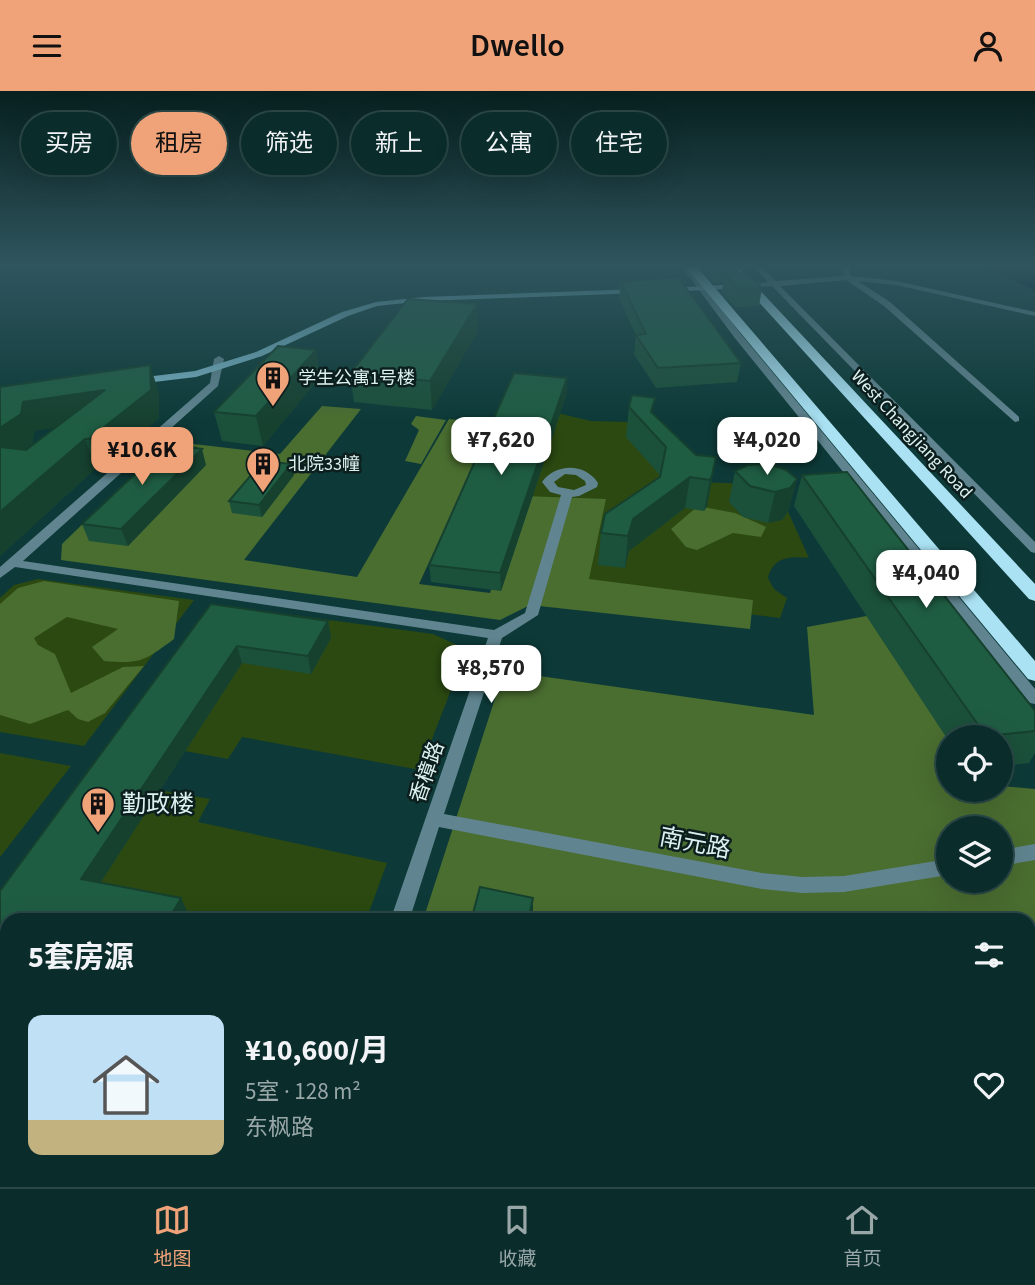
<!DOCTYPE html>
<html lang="zh">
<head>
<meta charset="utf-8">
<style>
  :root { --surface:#0a2c2a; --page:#183836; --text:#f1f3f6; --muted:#99a7a8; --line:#2a4847; --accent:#f0a279 }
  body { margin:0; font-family:"Source Sans 3","Noto Sans SC",sans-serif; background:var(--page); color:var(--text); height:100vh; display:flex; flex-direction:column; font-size:26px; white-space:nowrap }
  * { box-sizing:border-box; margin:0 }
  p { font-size:23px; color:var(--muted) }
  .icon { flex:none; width:38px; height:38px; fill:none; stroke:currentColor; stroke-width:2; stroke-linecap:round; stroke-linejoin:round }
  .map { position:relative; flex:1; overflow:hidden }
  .sheet { position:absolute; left:0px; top:822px; width:1036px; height:275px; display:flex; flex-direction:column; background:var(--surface); border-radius:21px 21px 0 0; box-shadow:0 7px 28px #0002,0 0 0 2px var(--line) }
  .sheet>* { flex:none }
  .guide { position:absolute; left:21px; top:21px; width:994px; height:63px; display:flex; gap:14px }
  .controls { position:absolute; left:936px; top:634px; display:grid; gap:14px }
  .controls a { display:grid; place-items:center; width:77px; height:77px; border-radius:50%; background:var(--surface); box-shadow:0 7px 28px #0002,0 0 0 2px var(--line); font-size:35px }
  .price { position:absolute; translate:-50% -60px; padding:0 16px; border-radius:14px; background:#fff; color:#222; font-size:23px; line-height:46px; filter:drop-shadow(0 2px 4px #0008) }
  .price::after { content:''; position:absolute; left:50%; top:42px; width:21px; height:16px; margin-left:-10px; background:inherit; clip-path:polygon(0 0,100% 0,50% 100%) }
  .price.active { background:var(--accent); color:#111 }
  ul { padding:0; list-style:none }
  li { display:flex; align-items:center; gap:21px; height:175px; padding:0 28px }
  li+li { border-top:2px solid var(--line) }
  li span { display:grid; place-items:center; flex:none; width:196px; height:140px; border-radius:14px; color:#555 }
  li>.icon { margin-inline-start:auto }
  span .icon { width:84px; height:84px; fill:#fffc; stroke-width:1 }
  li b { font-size:30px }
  h2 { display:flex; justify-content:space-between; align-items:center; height:84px; padding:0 28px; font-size:30px }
  .tag { padding:0 24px; border-radius:32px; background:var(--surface); box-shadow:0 7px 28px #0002,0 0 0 2px var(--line); font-size:24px; line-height:63px }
  .tag.active { background:var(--accent); color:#111 }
  header { display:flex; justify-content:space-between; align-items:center; height:91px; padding:0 28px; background:var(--accent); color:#111; font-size:32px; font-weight:600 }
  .menu { display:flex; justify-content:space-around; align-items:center; height:98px; border-top:2px solid var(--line); background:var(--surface); font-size:19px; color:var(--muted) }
  .menu a { display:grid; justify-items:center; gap:4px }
  .menu .active { color:var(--accent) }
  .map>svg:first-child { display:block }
  .green { fill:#2b4911 }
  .forest { fill:#4a6d30; fill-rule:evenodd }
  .water { fill:#001830 }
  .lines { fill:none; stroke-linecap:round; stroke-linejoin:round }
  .minor { fill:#608590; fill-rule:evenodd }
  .secondary { fill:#78b3c5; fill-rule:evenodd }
  .trunk { fill:#aae2f4; fill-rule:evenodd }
  .wall { fill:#1b503a; fill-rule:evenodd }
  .shaded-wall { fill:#16412f }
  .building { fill:#1f5d43; stroke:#16412f; stroke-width:2 }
  .labels { text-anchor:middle; stroke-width:5; stroke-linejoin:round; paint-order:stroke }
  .far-poi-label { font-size:18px; fill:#dcf2f0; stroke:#0c1e1d; text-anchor:start }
  .far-street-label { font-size:18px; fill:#dcf2f0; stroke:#0c1e1d }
  .street-label { font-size:21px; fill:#dcf2f0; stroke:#0c1e1d }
  .near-poi-label { font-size:24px; fill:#dcf2f0; stroke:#0c1e1d; text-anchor:start }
  .near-street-label { font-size:24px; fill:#dcf2f0; stroke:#0c1e1d }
</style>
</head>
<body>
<header><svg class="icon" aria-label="menu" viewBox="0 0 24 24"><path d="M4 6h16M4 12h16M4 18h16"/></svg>Dwello<svg class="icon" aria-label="person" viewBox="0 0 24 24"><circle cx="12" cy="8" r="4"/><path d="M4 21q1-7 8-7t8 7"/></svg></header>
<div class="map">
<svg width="1035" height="1096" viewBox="0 0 1035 1096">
  <rect width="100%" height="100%" fill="#0d3a38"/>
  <g class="green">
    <path d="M549 320 591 330 629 331 699 391 776 394 809 467C790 465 773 466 768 487L774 498 787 507 780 527 489 492Z"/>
    <polygon points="38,488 194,509 84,655 0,641 0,507 14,494"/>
    <polygon points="219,514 433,543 457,554 465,563 420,679 242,646 228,668 120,648"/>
    <polygon points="0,662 71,675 0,766"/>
    <polygon points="90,687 210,708 198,731 387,772 366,829 7,830 7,928 0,926 0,809"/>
    <polygon points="0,1000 7,1001 7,1090 16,1090 13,1096 0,1096"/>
  </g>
  <g class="forest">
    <polygon points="322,315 361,318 244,469 357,486 449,328 493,333 419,493 490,502 524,405 606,408 589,488 753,509 750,538 530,514 500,529 61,469 62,453 168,350 280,363"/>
    <polygon points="416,325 446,329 421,373 405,370 419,339 411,333"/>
    <polygon points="698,415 735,422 766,436 761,446 733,442 697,459 686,456 671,438"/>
    <path d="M44 490 179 510 174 548C144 570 142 573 104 570L92 556 118 538 67 526 34 547 38 554 55 563 71 602 123 576 144 575 105 622 88 631 78 628 68 619 30 633 0 624V513L18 497Z"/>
    <path d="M872 524 948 646V698H1001V695L1035 698V1096H51L54 1090H1029V830L423 829 504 580 814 624 807 536ZM948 737H1001V789H948Z"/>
  </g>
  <polygon class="water" points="985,176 1035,176 1035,200"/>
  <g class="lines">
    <g class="minor">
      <polygon points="682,176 689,176 740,242 1035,598 1035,613 1030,612 734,246"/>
      <polygon points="754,176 762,176 776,190 844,185 841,176 849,176 851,185 896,190 1035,221 1035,225 896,194 858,190 890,211 1019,326 1019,330 1015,331 884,215 846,189 780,195 1035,451 1035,462 1031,461 772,195 745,197 744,195 768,191"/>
      <path d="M219 265 224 268 218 295 23 470 494 539 525 522 561 404 550 401 542 391C556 372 585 372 598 392L597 396 579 405 572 406 538 524 502 547 444 723 762 782 803 786 844 785 948 768V784L844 801 803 802 762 798 439 736 409 830H390L488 547 15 476 0 487V476L210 292 214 268ZM565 383 576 384 585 390 586 394 574 399 558 396 554 391Z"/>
      <polygon points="1035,753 1035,769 1001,775 1001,759"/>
      <polygon points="0,951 7,952 7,974 0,973"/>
      <polygon points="31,1090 55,1090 52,1096 28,1096"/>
    </g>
    <g class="secondary">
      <polygon points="739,193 743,195 742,197 668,201 664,199 668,197"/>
      <polygon points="638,198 641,198 641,202 424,210 377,215 348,225 262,265 196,286 137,293 132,290 137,287 195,280 256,261 342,221 376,211 424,206"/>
    </g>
    <g class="trunk">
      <polygon points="686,176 697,176 1035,570 1035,590 1028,588"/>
      <polygon points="727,176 738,176 1035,493 1035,510 1029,508"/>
    </g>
  </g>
  <g class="wall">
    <polygon points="701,176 739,176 738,183 762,197 759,215 735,216 722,201 723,191 714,192"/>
    <polygon points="621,191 741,272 737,291 656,297 634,263 636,244 619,208"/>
    <polygon points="478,240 432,319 354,311 350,283"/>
    <polygon points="316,259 320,286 263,355 222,350 214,321"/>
    <path d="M0 296 159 302V327L100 378 96 377 0 465ZM57 336 26 359H23L33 352 34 340Z"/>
    <polygon points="567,302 501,500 431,491 429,474"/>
    <polygon points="629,316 653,323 696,364 716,366 707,415 704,420 685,417 629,460 625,477 598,474 601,442 660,386 660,384 626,346"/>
    <polygon points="769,373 789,419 782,429 768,432 743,426 729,411 735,380"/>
    <polygon points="206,374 128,455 89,450 82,433"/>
    <polygon points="294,384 262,426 232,422 229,410"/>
    <polygon points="802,384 1035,620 1035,662 1029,672 1001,675 1001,646 948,646 948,649 794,415"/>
    <polygon points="211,513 328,530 331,547 311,583 242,572 100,792 189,824 7,830 7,867 0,865 0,800"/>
  </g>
  <g class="shaded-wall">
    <polygon points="477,213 478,240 432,319 430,290"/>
    <polygon points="316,259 320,286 263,355 256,325"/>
    <polygon points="150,274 159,302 159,327 100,378 89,348"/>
    <polygon points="567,287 567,302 501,500 500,482"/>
    <polygon points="105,299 115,327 34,340 33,352 0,376 0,337 23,311"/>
    <polygon points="85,348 96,377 0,465 0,421"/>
    <polygon points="202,358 206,374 128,455 121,438"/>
    <polygon points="716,366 707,415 704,420 710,389"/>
    <polygon points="291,373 294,384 262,426 259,414"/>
    <polygon points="690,386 685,417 629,460 625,477 628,445 633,428"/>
    <polygon points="797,388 789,419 782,429 768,432 775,401"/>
    <polygon points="328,530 331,547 311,583 308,565"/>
    <polygon points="237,555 242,572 92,805 81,788"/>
    <polygon points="181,807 189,824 186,830 168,830"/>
    <polygon points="533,807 533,830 528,830"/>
  </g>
  <g class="building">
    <polygon points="748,182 762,197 738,198 724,183"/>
    <polygon points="678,186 741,272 658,277 636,244 646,243 621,191"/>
    <polygon points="408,208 477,213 430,290 350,283"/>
    <polygon points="278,255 316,259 256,325 214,321"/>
    <polygon points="150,274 151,299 89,348 85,348 0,421 0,356 26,359 105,299 23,311 21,323 0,337 0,296"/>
    <polygon points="514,282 567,287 500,482 429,474"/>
    <polygon points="632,304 655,307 651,321 696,364 716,366 712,384 710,389 690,386 633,428 628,445 601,442 605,423 660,386 666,356 629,316"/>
    <polygon points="167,353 202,358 121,438 82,433"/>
    <polygon points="263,370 291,373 259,414 229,410"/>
    <polygon points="769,373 786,379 797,388 790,397 775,401 750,395 735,380 748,374"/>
    <polygon points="847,381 1035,620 1035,640 986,645 802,384"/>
    <polygon points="211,513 328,530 308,565 237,555 81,788 181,807 168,830 7,830 7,853 0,851 0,800"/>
    <polygon points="480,796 533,807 528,830 471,830"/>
  </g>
  <linearGradient id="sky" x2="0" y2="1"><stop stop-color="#07201f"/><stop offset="0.53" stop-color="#2f555e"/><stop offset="1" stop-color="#2f555e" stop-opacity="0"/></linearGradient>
  <rect width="1035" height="330" fill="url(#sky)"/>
  <defs>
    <g id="building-pin" transform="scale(1.75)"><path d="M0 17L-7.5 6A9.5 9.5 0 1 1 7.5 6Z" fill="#f0a279" stroke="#0c1e1d"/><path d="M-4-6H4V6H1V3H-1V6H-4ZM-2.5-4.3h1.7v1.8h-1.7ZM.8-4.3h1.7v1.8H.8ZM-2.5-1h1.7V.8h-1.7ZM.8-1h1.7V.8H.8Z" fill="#111"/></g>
  </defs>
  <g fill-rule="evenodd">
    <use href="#building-pin" x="273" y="287"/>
    <use href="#building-pin" x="263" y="373"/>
    <use href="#building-pin" x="98" y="713"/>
  </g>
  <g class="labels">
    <g class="far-poi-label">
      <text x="298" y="293">学生公寓1号楼</text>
      <text x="288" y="379">北院33幢</text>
    </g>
    <g class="far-street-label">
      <text transform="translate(912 343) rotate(47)" y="6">West Changjiang Road</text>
    </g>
    <g class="street-label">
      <text transform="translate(427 681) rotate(-71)" y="7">香樟路</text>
    </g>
    <g class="near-poi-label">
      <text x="122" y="721">勤政楼</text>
    </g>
    <g class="near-street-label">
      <text transform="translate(695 752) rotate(11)" y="8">南元路</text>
    </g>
  </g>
</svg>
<div class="controls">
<a><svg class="icon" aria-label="locate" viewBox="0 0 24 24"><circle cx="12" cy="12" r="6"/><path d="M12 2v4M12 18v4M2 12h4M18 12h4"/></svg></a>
<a><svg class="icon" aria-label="layers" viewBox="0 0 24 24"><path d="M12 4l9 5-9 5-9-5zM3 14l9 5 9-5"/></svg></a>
</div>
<b class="price" style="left:501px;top:386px">¥7,620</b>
<b class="price" style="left:767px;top:386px">¥4,020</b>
<b class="price active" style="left:142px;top:396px">¥10.6K</b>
<b class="price" style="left:926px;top:519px">¥4,040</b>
<b class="price" style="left:491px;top:614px">¥8,570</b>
<div class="guide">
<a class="tag">买房</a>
<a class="tag active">租房</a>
<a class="tag">筛选</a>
<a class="tag">新上</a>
<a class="tag">公寓</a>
<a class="tag">住宅</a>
</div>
<section class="sheet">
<h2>5套房源<svg class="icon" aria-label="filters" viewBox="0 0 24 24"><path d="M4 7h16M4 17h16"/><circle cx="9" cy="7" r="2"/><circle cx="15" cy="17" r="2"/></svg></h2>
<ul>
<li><span style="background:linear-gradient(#bfe0f5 75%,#c2b280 0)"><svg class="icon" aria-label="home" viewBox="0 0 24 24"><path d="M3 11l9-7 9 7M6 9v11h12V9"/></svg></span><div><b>¥10,600/月</b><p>5室 · 128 m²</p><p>东枫路</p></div><svg class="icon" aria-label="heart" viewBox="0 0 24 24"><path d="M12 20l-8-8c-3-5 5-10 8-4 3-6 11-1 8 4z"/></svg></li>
</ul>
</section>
</div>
<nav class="menu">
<a class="active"><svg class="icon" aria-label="map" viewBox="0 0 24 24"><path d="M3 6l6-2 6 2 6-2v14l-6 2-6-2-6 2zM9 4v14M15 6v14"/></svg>地图</a>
<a><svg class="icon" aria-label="saved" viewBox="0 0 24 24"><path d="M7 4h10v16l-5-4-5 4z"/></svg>收藏</a>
<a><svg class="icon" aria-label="home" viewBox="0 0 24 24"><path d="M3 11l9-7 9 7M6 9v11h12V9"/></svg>首页</a>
</nav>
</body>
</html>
